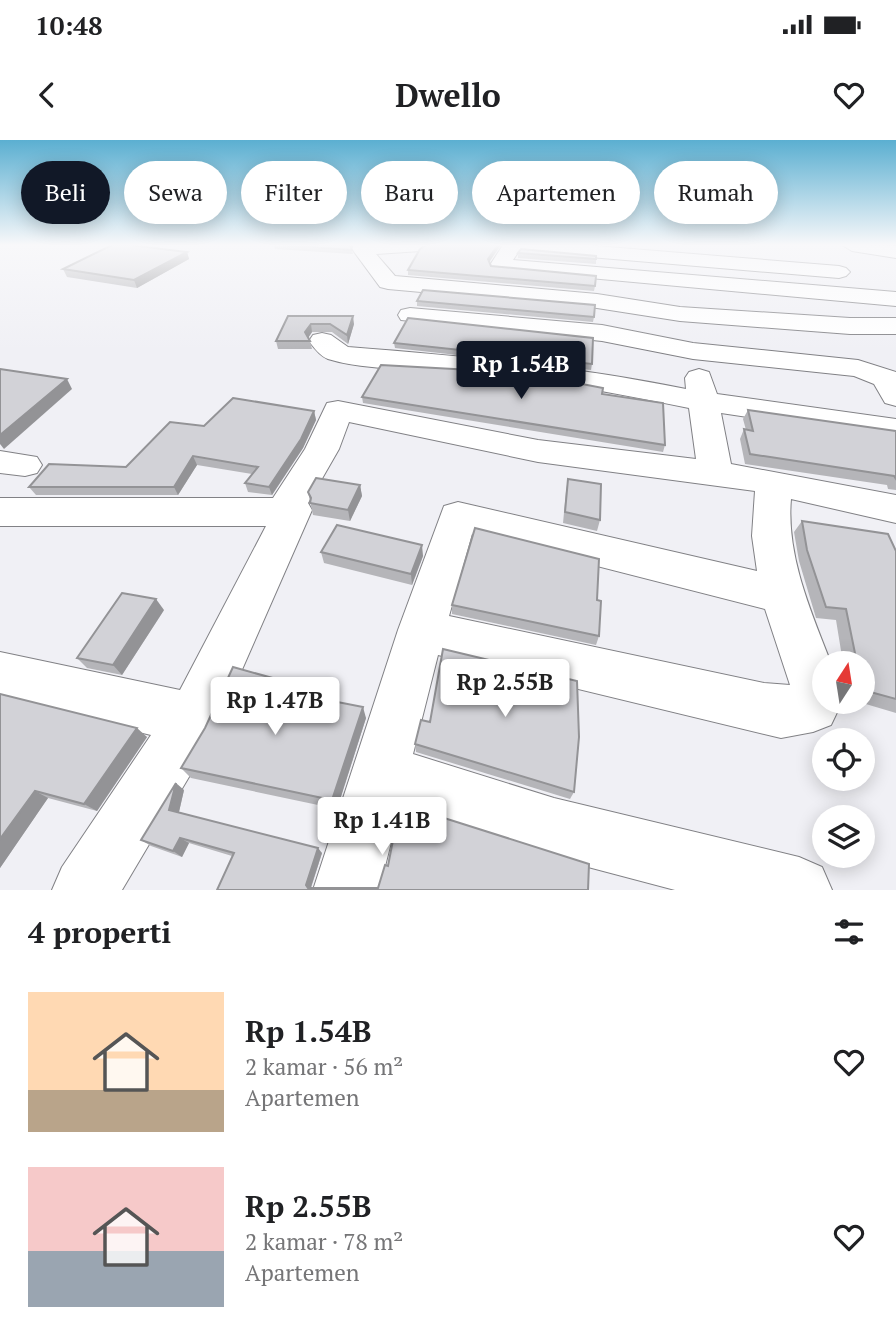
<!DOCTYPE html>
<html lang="id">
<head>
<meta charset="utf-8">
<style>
  :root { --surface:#fff; --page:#f2f2f2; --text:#202124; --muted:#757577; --accent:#111827 }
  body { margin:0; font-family:"PT Serif",serif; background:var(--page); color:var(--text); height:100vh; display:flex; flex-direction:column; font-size:26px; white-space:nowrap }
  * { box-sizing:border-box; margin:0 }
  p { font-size:23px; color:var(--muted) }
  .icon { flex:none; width:38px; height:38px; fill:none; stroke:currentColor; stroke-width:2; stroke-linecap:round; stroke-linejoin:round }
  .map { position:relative; height:750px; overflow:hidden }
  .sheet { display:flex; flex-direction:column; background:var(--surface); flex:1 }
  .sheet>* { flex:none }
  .top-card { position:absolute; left:21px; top:21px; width:854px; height:63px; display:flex; gap:14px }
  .needle { width:46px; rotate:12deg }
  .controls { position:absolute; left:812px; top:511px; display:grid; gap:14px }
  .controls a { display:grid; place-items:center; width:63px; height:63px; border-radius:50%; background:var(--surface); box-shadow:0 4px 18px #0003; font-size:35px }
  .price { position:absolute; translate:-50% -60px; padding:0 16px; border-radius:7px; background:#fff; color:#222; font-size:23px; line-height:46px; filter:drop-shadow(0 2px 4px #0008) }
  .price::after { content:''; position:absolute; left:50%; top:42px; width:21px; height:16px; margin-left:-10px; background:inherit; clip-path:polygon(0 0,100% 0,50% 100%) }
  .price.selected { background:var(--accent); color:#fff }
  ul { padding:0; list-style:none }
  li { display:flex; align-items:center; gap:21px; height:175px; padding:0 28px }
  li span { display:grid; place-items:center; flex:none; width:196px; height:140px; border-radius:0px; color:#555 }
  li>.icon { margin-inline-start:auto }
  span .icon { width:84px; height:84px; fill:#fffc; stroke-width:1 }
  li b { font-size:30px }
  h2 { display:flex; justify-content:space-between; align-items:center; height:84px; padding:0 28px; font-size:30px }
  .pill { padding:0 24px; border-radius:32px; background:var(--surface); box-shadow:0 4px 18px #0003; font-size:24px; line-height:63px }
  .pill.selected { background:var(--accent); color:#fff }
  .status { display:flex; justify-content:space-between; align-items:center; height:49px; padding:0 35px; background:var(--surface); direction:ltr }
  .status svg { height:19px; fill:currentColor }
  header { display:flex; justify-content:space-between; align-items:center; height:91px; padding:0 28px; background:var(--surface); font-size:32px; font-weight:800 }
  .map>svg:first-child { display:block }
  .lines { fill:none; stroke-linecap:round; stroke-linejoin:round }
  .minor-casing { stroke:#818185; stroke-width:2 }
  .minor { fill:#fff; fill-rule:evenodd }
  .wall { fill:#b5b5b9 }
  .shaded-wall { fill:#939396 }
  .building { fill:#d2d2d7; stroke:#939396; stroke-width:2 }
</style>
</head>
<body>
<div class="status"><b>10:48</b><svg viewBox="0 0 49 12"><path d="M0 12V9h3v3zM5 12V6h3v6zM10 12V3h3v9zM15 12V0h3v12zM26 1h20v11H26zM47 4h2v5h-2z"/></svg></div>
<header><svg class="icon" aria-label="back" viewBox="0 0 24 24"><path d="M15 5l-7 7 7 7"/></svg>Dwello<svg class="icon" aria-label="heart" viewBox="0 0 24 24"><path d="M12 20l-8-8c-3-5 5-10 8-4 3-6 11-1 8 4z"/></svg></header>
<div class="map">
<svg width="896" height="750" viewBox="0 0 896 750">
  <rect width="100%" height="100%" fill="#f0f0f5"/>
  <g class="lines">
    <g class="minor-casing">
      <g id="minor">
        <polygon points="354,105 431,105 421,111 376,114 395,136 597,154 680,167 850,178 896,178 896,194 850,194 680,181 597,168 388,149 380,147 352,109"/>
        <polygon points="503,105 584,105 839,126 846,128 850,132 846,136 839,138 519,111 513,120 896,152 896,166 493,129 490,125"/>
        <polygon points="842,105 896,106 896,118 852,111"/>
        <polygon points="410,168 602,185 693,203 858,220 896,232 896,266 885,263 874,244 854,236 693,219 602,201 401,180 398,175 401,170"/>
        <path d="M322 193 331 195 348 207C462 216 574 226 686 249L685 238 689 232 699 229 709 232 717 254 896 279V299L721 273 731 324 896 355V383L791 359C786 415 811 472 831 523H824V562H842L831 585 813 592 781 598 438 515 413 614 554 658 799 717 822 727 832 750H675L554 718 400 667 379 750H313L398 490 444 366 458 362 757 431 752 396 755 351 538 322 349 282 339 309 308 363 312 370 212 598 122 750H52L62 727 151 595 0 558V512L180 550 266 386H0V358H273L305 309 327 263 338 261 538 300 696 319 689 268C617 253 545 240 472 233 430 229 366 231 328 219 320 216 314 208 309 201L313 195ZM472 394 765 469 790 545 764 543 449 476Z"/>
        <polygon points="0,311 37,317 42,325 37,333 25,336 0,333"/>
      </g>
    </g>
    <use href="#minor" class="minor"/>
  </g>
  <g class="wall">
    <polygon points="274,105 352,105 351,107 353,114 275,109"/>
    <polygon points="187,112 189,119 137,148 67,137 63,129"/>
    <polygon points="518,113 596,119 596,124 518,118"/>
    <polygon points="489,122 491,126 595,146 594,151 408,135 408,130"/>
    <polygon points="417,161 594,177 593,182 417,166"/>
    <polygon points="288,176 354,184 348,204 332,192 312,192 308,198 310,201 312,209 278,209 276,201"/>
    <polygon points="394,203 592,224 591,230 395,208"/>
    <polygon points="602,254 665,305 663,312 363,263 362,257"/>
    <polygon points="748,270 896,291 896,350 888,349 887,345 745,324 740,299 744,289 746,290 743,279"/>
    <polygon points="314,271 316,280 303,308 272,355 248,352 245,343 252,334 197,325 178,355 36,355 29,347 126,327 204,286"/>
    <polygon points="568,339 600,380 597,391 563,383 566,351"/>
    <polygon points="360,345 362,356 350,381 313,375 308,352"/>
    <polygon points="802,381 896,411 896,573 859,562 863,562 863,523 843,523 836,480 816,478 799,421 794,392"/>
    <polygon points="321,412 423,416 412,445 324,423"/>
    <polygon points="597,460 599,496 596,505 452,474 452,465"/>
    <polygon points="164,470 122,535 87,528 77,518"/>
    <polygon points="276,539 283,551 366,578 337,669 191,638 181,628"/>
    <polygon points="0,554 147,597 97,671 48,658 0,728"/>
    <polygon points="415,604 574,652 570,659 416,612"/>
    <polygon points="184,650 179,672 322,713 311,748 588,750 217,750 232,716 189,703 182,717 151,706 141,700"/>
  </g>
  <g class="shaded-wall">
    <polygon points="498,105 501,105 488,124 488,119"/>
    <polygon points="187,112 189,119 137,148 134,140"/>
    <polygon points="353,176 354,184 348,204 347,195"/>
    <polygon points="311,184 312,192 306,201 305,192"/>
    <polygon points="67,239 72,249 4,309 0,304 0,295"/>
    <polygon points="314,271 316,280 303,308 272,355 269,347"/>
    <polygon points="193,316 197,325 178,355 174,347"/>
    <polygon points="360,345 362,356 350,381 348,370"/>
    <polygon points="422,405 423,416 412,445 411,434"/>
    <polygon points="156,459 164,470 122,535 113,525"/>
    <polygon points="276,539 283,551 271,549"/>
    <polygon points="363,567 366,578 337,669 332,660"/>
    <polygon points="137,588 147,597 97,671 84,664"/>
    <polygon points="176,643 184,650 178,676 169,670"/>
    <polygon points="35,651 48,658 0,728 0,699"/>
    <polygon points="180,698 189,703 182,717 173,711"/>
    <polygon points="318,708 322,713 310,750 306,745"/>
  </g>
  <g class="building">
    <polygon points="112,105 130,105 187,112 134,140 63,129"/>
    <polygon points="282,105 350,105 352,110"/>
    <polygon points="426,105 498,105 488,119 491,126 596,136 595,146 408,130 420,109"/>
    <polygon points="521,109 596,116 596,119 518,113"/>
    <polygon points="423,150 595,165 594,177 417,161"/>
    <polygon points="288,176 353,176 347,195 330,184 311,184 305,192 310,201 276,201"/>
    <polygon points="408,178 593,198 592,224 394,203"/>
    <polygon points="381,225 472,230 582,244 603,248 602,254 663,263 665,305 362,257"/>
    <polygon points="0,229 67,239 0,295"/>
    <polygon points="233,258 314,271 301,299 269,347 245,343 258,327 193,316 174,347 29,347 49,324 126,327 170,282 204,286"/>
    <polygon points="748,270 896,291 896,339 894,336 750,314 744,289 753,291"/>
    <polygon points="316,338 360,345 348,370 310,363 311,358 308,352"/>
    <polygon points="568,339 601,344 600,380 565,372"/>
    <polygon points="802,381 888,394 896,411 896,559 863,550 863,523 857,523 846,469 826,467 807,410"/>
    <polygon points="337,385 422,405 411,434 321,412"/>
    <polygon points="475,388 599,419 597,460 601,461 599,496 452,465"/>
    <polygon points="122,453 156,459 113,525 77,518"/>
    <polygon points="443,509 577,541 579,597 574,652 415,604 421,580 430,582"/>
    <polygon points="233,527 276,539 271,549 363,567 332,660 181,628 205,588"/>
    <polygon points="0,554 137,588 84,664 35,651 0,699"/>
    <polygon points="176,643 169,670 318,708 306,745 308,748 378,748 385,725 388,726 400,664 589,724 588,750 217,750 234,713 180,698 173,711 141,700"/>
  </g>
  <linearGradient id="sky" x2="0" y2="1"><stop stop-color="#5bafd1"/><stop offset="0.5" stop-color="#f8f8fa"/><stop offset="1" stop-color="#f8f8fa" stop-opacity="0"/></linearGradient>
  <rect width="896" height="210" fill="url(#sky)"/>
</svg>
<div class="controls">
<a><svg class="needle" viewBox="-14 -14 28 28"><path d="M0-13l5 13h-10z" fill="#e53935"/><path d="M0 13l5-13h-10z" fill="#757577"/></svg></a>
<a><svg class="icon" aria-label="locate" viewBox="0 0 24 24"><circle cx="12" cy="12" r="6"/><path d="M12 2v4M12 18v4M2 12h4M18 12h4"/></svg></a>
<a><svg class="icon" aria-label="layers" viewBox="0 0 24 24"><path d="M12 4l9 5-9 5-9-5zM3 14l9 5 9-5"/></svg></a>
</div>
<b class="price selected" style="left:521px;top:261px">Rp 1.54B</b>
<b class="price" style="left:505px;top:579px">Rp 2.55B</b>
<b class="price" style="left:275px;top:597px">Rp 1.47B</b>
<b class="price" style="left:382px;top:717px">Rp 1.41B</b>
<div class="top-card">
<a class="pill selected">Beli</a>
<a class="pill">Sewa</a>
<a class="pill">Filter</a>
<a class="pill">Baru</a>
<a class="pill">Apartemen</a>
<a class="pill">Rumah</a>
</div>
</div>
<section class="sheet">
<h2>4 properti<svg class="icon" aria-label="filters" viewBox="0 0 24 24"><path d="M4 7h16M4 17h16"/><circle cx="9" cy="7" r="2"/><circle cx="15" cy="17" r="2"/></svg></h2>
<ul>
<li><span style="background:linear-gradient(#ffd9b3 70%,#b9a48a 0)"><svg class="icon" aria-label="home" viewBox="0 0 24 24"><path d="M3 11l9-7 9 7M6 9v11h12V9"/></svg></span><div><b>Rp 1.54B</b><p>2 kamar · 56 m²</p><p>Apartemen</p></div><svg class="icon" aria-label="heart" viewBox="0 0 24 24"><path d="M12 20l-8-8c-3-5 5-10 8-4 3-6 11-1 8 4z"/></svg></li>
<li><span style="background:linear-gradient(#f6c9c9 60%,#9aa5b1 0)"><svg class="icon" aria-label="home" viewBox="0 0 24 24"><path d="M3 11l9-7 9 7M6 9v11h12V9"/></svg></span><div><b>Rp 2.55B</b><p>2 kamar · 78 m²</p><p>Apartemen</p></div><svg class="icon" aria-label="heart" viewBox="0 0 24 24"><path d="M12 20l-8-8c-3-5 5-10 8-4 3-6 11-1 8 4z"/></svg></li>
</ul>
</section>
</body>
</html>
